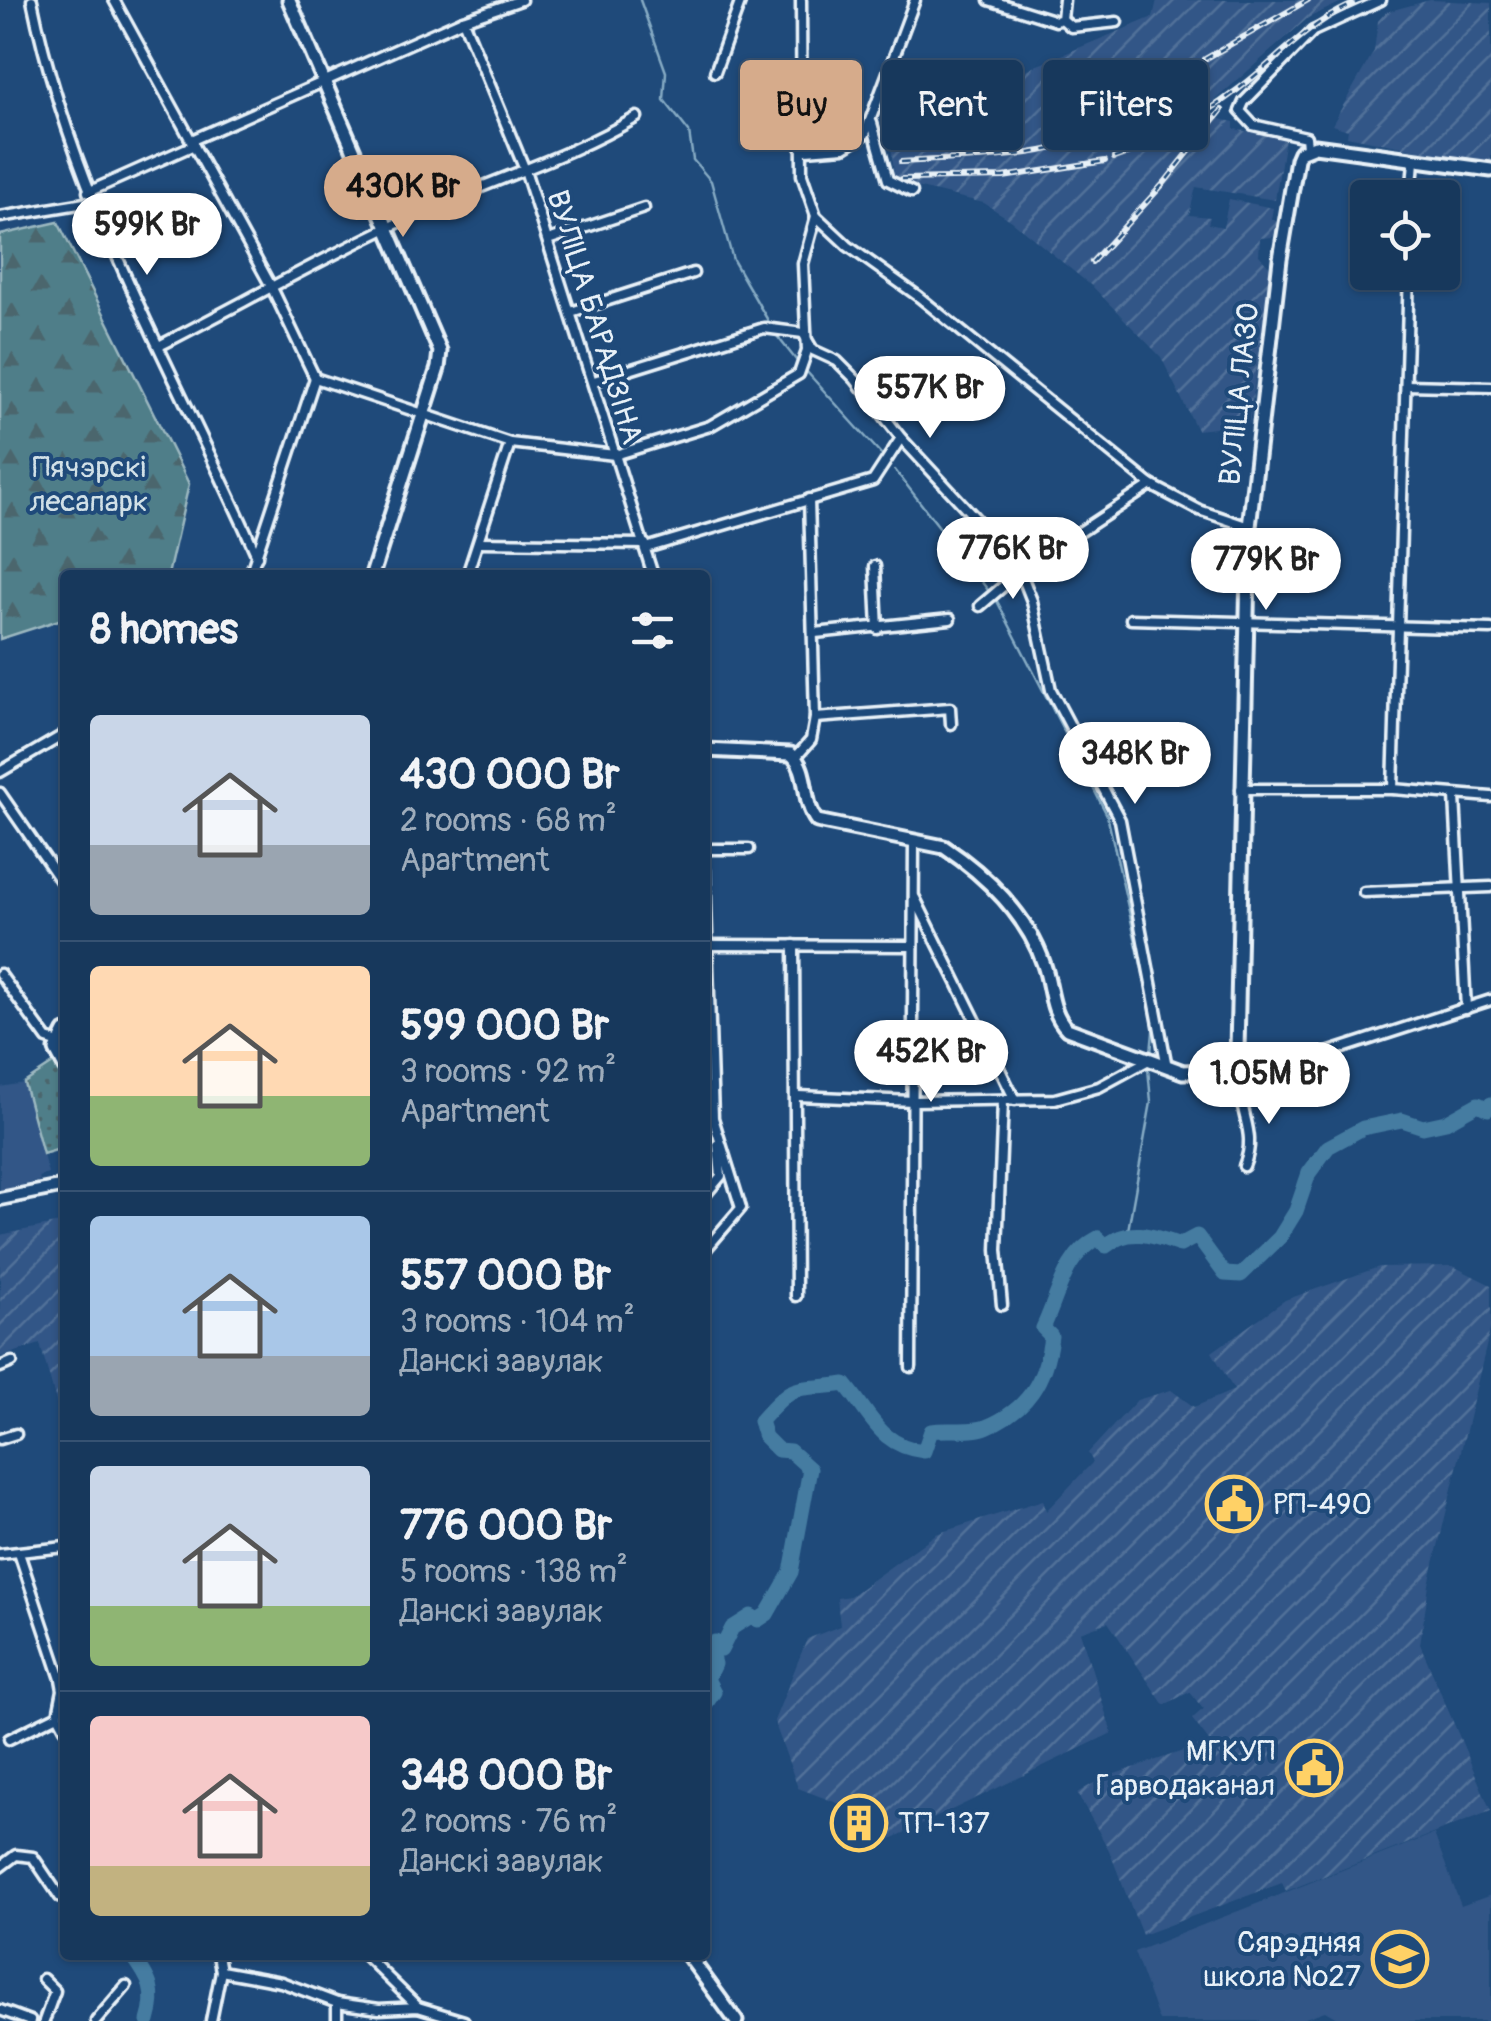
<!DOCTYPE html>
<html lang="en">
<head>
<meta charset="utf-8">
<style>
  :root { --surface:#17385c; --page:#244365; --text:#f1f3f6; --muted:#9eacbb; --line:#365272; --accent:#d6ab8b }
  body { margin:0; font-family:Pangolin,sans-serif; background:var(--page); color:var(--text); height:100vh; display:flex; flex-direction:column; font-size:38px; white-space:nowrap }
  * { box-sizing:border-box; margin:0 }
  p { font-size:32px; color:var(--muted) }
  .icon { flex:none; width:55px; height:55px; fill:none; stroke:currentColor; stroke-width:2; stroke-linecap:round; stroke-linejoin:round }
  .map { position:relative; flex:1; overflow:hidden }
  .details { position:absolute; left:60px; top:570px; width:650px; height:1390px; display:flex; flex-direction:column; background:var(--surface); border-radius:10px; box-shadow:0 2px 8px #0004,0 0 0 2px var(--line) }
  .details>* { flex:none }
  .hud { position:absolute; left:740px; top:60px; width:600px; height:90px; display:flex; gap:20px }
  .buttons { position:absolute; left:1350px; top:180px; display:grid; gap:20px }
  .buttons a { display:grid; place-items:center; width:110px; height:110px; border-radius:10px; background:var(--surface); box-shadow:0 2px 8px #0004,0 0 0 2px var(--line); font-size:50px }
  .price { position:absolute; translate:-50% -85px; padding:0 22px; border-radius:35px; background:#fff; color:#222; font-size:32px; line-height:65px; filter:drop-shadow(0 2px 5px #0008) }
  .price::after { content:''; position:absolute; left:50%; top:60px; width:30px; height:22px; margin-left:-15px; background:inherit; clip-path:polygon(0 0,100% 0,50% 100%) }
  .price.current { background:var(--accent); color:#111 }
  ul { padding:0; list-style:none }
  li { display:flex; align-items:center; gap:30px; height:250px; padding:0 30px }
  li+li { border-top:2px solid var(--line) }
  li span { display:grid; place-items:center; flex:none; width:280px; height:200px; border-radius:10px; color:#555 }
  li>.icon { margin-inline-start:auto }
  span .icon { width:120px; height:120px; fill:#fffc; stroke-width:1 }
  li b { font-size:42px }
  h2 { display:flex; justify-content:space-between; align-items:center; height:120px; padding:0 30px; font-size:42px }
  .tag { padding:0 35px; border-radius:10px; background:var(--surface); box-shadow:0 2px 8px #0004,0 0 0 2px var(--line); font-size:35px; line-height:90px }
  .tag.current { background:var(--accent); color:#111 }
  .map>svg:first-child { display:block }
  .built { fill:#335787 }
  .industrial { fill:url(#industrial-furrows) }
  .green { fill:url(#green-dots); stroke:#9cb8c0; stroke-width:2.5 }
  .forest { fill:url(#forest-firs); stroke:#9cb8c0; stroke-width:2.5 }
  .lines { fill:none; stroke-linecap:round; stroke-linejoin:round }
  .stream { stroke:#86abc4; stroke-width:2.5 }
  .river { stroke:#457ca1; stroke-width:15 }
  .minor-casing { stroke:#e8f1f8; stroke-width:15 }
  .tertiary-casing { stroke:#e8f1f8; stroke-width:18 }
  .secondary-casing { stroke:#e8f1f8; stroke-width:19 }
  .minor { stroke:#1f4a7a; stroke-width:8 }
  .tertiary { stroke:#1f4a7a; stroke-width:10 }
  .secondary { stroke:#1f4a7a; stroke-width:11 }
  .rail-casing { stroke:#e8f1f8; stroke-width:6 }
  .rail { stroke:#1f4a7a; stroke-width:2.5; stroke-dasharray:8; stroke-linecap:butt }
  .labels { text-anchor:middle; stroke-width:8; stroke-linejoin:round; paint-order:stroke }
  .street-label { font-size:30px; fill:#e8f1f8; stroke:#1f4a7a }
  .park-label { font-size:30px; fill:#d1e0e7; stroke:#1f4a7a }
  .poi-label { font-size:30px; fill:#e8f1f8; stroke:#1f4a7a; text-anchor:start }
</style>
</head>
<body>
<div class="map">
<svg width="1491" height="2021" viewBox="0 0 1491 2021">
  <defs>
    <pattern id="industrial-furrows" width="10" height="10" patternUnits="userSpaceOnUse" patternTransform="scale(2.5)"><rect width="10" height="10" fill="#335787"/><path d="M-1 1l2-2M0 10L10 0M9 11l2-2" fill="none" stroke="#517099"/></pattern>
    <pattern id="green-dots" width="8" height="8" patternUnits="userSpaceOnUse" patternTransform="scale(2.5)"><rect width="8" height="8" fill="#4f7e89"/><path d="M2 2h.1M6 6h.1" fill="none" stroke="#4b666d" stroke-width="1.8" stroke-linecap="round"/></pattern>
    <pattern id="forest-firs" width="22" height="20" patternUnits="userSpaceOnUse" patternTransform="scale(2.5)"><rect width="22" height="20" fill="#4f7e89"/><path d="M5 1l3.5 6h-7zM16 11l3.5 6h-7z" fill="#4b666d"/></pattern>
  </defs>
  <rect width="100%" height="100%" fill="#1f4a7a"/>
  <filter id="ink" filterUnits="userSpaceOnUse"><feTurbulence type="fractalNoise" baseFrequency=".01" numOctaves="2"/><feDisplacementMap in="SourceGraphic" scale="20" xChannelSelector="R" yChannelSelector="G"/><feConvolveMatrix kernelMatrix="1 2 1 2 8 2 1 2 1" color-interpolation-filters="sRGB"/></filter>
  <g filter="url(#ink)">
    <g class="built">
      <polygon points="24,1083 48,1174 39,1177 40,1181 0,1190 0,1087"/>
      <polygon points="1434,1834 1461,1906 1491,1895 1491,2021 1342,2021 1325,2011 1297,2021 1159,2021 1134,1952"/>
    </g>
    <g class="industrial">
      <polygon points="1157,0 1346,0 1308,18 1207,107 1219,119 1234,122 1234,129 1285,138 1275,200 1196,187 1189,215 1210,217 1208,224 1223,227 1229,199 1273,208 1271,219 1278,222 1273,237 1260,238 1259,255 1271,268 1249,424 1197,430 1161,357 1094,288 1012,221 984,203 895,182 889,127 1153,17"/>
      <polygon points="1430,0 1491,3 1491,165 1347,136 1348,130 1332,125 1374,51 1378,21 1386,12"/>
      <polygon points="65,1222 65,1433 40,1344 0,1357 0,1235"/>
      <polygon points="1453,1266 1491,1285 1491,1326 1429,1584 1420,1644 1491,1811 1286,1891 1282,1883 1142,1935 1109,1850 1077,1793 1103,1778 1201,1745 1222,1758 1192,1719 1203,1709 1190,1692 1164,1705 1108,1622 1080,1632 1112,1733 866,1851 845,1806 798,1788 774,1721 807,1639 840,1626 837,1598 850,1596 936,1534 1043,1500 1046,1511 1093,1462 1088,1453 1137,1400 1171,1390 1194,1407 1234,1390 1212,1352 1285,1300 1379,1267"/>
    </g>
    <polygon class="green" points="56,1062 65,1074 65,1152 63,1148 43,1154 24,1083"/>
    <polygon class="forest" points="58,222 189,484 168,575 65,575 65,618 0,639 0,235"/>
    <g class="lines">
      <g class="stream">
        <polyline points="640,0 666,72 664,100 689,132 693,160 711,181 733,260 770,324"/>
        <polyline points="777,336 800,365"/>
        <polyline points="806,371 882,455"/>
        <polyline points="895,470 988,590"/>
        <polyline points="997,601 1107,815 1154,1021 1151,1053"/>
        <polyline points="1127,1236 1151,1102 1148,1068"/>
      </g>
      <g class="river">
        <path d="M705 1705 714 1692 707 1679 714 1664 709 1646 715 1642 721 1650 732 1628 751 1616 758 1620 767 1614 791 1572 810 1469 790 1451 778 1450 765 1437 760 1421C798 1378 793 1392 845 1384 872 1416 880 1446 924 1451L931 1431C947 1428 972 1433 986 1427 1027 1410 1046 1381 1051 1336L1043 1328C1058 1297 1065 1254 1098 1238L1106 1246C1129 1226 1154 1236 1180 1245L1197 1236 1225 1274 1241 1275 1280 1237 1296 1211 1309 1173 1328 1147 1363 1128 1402 1120 1423 1127 1446 1122 1478 1104 1488 1109 1491 1104"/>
        <path d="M132 1955C150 1979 157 1992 148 2021"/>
      </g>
      <g class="minor-casing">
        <g id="minor">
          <path d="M32 0C72 198 176 373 257 556"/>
          <polyline points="114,0 272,288 315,378"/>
          <polyline points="801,0 802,175 816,216 848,246 918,296 1151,485 1199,510 1249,527"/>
          <polyline points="989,0 1056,21 1062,19 1064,0"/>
          <polyline points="1062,19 1071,27 1117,22"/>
          <polyline points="463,20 525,170 653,575"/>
          <polyline points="715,72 741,0"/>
          <polyline points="872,123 888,180 912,192"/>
          <polyline points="192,140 463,20 521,0"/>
          <polyline points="1307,147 1306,137 1253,125 1240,111 1244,102 1313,31 1381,0"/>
          <polyline points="806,150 844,147 865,134 915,0"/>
          <polyline points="88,192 194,145"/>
          <polyline points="1411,198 1414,161"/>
          <polyline points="0,217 91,202"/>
          <polyline points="548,240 644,208"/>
          <polyline points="571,312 693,273"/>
          <polyline points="803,333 813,350 837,361 855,379 901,438 1017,563 1032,601 1051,690 1120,820 1167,1067"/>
          <path d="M159 346C247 301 335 251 426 210 497 178 570 157 637 117"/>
          <polyline points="315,378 510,443 615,455 710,426 799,374 807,351 803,264 816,216"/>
          <polyline points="594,381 764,328 803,333"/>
          <polyline points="1406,385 1491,387"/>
          <polyline points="479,542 645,544"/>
          <polyline points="646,548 873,481 901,438"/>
          <polyline points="875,566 878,629"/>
          <polyline points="250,575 315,378"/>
          <polyline points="467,575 510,443"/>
          <polyline points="980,606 1021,571 1151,485"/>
          <polyline points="1131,619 1491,629"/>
          <polyline points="815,633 950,619"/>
          <polyline points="815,718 950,708 951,724"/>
          <polyline points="796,757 811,740 815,718 809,499"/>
          <polyline points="0,772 65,734"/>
          <polyline points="1241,789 1393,789 1491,797"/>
          <polyline points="1393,789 1409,272"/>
          <polyline points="0,793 65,887"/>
          <polyline points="1455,797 1466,1009"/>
          <polyline points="705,849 749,849"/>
          <polyline points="705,870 713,1118 741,1208 705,1250"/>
          <polyline points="1364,892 1491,887"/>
          <polyline points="915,898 1015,1100"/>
          <polyline points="705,945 910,946"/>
          <polyline points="794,945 796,1296"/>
          <polyline points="0,974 47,1039 56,1042"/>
          <polyline points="1233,1063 1245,1075 1262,1074 1491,1000"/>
          <polyline points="798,1096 913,1101 1055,1099 1099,1087 1147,1061"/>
          <path d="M1244 1166C1260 1128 1232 1109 1245 1075"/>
          <polyline points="705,1195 721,1176 718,1145"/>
          <polyline points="1002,1305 997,1250 1003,1101"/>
          <polyline points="0,1367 12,1362"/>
          <polyline points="911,1367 914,843"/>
          <polyline points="0,1439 16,1434"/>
          <polyline points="0,1554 65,1547"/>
          <polyline points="58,1715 65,1728"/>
          <polyline points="9,1739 58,1715 63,1690 61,1679 19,1553"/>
          <polyline points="0,1867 16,1855 33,1857 60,1897"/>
          <polyline points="218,1955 221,1971 281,1982 337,2003 379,2009 418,2007 464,2021"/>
          <polyline points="365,1955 418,2007"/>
          <polyline points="43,1979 55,1991 44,2021"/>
          <polyline points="337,2003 337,2021"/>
          <polyline points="0,2010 30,2021"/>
          <polyline points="96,2021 126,1986"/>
          <polyline points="211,2021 221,1971"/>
        </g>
      </g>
      <g class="tertiary-casing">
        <polyline id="tertiary" points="0,1199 65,1186"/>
      </g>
      <g class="secondary-casing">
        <g id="secondary">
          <polyline points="289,0 440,351 438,368 372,575"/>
          <path d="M705 750 791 754C810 770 801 801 817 821L944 847C986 875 1028 916 1044 965 1052 988 1050 1011 1067 1029L1183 1072 1226 1070 1237 1050 1249 527 1280 259 1297 159 1300 152 1315 146 1491 170"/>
          <polyline points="65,1032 56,1050 65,1067"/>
          <polyline points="688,1955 736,2021"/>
        </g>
      </g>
      <use href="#minor" class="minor"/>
      <use href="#tertiary" class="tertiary"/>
      <use href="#secondary" class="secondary"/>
      <g class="rail-casing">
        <g id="rail">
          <polyline points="1205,59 1308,0"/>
          <path d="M1114 158C1160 142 1199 119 1237 90 1280 58 1311 19 1363 0"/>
          <path d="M901 162C956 158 1017 160 1070 144 1115 131 1157 93 1195 67"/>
          <polyline points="902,179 1003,177 1105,161"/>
          <polyline points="1092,262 1165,182 1222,110"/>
        </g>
      </g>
      <use href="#rail" class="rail"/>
    </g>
  </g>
  <defs>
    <g id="civic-ring" transform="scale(2.875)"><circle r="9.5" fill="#1f4a7a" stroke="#ffd166" stroke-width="1.5"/><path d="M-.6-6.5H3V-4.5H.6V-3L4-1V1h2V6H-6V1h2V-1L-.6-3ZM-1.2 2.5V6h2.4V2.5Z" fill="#ffd166"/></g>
    <g id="building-ring" transform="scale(2.875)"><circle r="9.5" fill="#1f4a7a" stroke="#ffd166" stroke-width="1.5"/><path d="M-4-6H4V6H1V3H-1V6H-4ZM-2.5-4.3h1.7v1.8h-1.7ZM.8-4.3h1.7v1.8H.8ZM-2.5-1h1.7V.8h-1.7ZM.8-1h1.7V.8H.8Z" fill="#ffd166"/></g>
    <g id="school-ring" transform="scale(2.875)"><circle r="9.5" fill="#1f4a7a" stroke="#ffd166" stroke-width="1.5"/><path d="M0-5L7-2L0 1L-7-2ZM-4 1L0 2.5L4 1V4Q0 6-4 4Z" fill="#ffd166"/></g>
  </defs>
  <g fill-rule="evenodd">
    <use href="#civic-ring" x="1234" y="1504"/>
    <use href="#civic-ring" x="1314" y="1768"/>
    <use href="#building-ring" x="859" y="1823"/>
    <use href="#school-ring" x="1400" y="1959"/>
  </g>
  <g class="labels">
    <g class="street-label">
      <text transform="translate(595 317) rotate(73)" y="10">ВУЛІЦА БАРАДЗІНА</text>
      <text transform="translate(1239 394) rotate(-84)" y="10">ВУЛІЦА ЛАЗО</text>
    </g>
    <g class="park-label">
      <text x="89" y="477">Пячэрскі<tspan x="89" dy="34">лесапарк</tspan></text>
    </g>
    <g class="poi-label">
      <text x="1273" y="1514">РП-490</text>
      <text x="1275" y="1761" text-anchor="end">МГКУП<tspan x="1275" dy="34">Гарводаканал</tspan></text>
      <text x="898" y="1833">ТП-137</text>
      <text x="1361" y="1952" text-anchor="end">Сярэдняя<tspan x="1361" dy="34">школа №27</tspan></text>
    </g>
  </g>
</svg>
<div class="buttons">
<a><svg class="icon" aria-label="locate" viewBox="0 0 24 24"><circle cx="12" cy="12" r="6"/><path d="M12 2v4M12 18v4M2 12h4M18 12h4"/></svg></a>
</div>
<b class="price current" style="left:403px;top:240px">430K Br</b>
<b class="price" style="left:147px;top:278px">599K Br</b>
<b class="price" style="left:930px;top:441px">557K Br</b>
<b class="price" style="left:1013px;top:602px">776K Br</b>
<b class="price" style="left:1266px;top:613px">779K Br</b>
<b class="price" style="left:1135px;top:807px">348K Br</b>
<b class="price" style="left:931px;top:1105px">452K Br</b>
<b class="price" style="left:1269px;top:1127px">1.05M Br</b>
<div class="hud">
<a class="tag current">Buy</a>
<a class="tag">Rent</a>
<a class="tag">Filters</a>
</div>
<section class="details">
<h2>8 homes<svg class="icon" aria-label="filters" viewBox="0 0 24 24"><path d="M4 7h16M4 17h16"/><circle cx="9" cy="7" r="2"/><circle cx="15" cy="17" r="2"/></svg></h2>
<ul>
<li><span style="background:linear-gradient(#c9d6e8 65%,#9aa5b1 0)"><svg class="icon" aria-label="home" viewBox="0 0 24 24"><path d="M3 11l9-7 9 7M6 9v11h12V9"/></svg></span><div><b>430 000 Br</b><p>2 rooms · 68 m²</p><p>Apartment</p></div></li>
<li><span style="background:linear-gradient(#ffd9b3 65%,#8fb573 0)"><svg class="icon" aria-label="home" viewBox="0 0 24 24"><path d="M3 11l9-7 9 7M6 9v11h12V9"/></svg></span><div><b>599 000 Br</b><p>3 rooms · 92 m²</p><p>Apartment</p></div></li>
<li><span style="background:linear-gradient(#a9c7e8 70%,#9aa5b1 0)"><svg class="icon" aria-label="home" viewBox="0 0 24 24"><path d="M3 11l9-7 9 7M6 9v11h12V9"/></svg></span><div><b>557 000 Br</b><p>3 rooms · 104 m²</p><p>Данскі завулак</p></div></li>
<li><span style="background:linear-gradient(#c9d6e8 70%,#8fb573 0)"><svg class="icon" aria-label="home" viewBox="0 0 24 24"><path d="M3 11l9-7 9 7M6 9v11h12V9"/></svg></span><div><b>776 000 Br</b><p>5 rooms · 138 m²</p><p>Данскі завулак</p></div></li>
<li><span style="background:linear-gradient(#f6c9c9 75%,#c2b280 0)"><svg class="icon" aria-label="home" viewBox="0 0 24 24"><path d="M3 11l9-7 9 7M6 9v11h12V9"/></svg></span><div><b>348 000 Br</b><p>2 rooms · 76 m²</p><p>Данскі завулак</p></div></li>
</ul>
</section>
</div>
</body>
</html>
